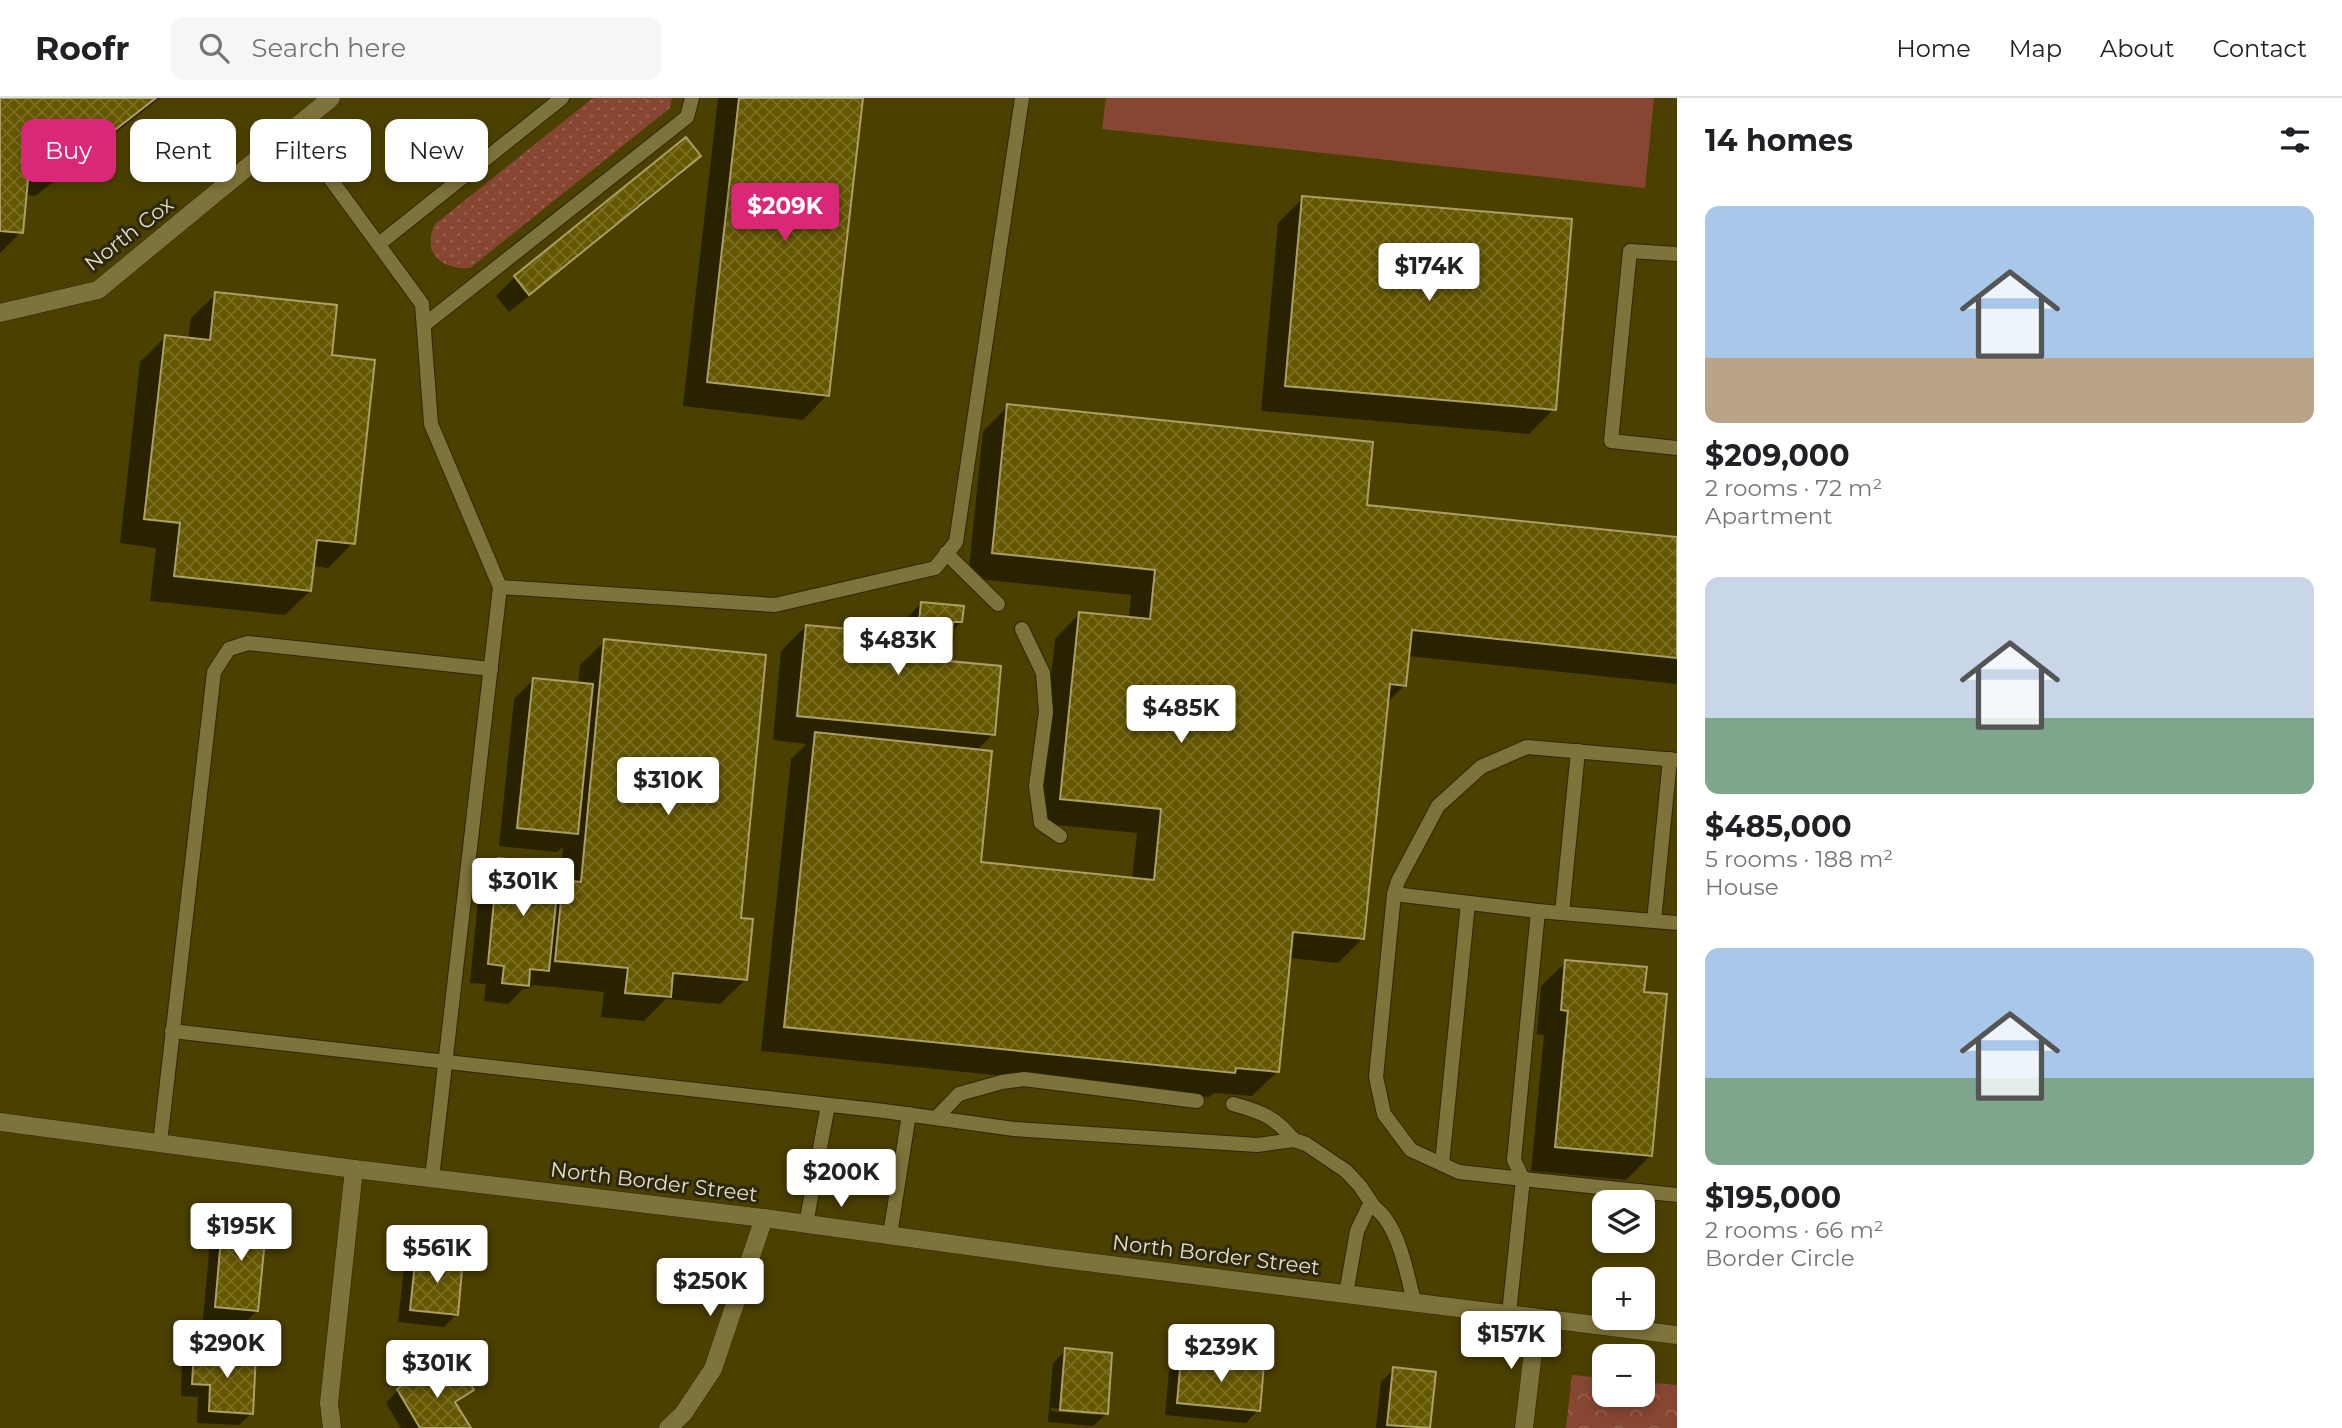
<!DOCTYPE html>
<html lang="en">
<head>
<meta charset="utf-8">
<style>
  :root { --surface:#fff; --page:#f6f6f6; --text:#202124; --muted:#757577; --line:#e0e0e0; --accent:#db2777 }
  body { margin:0; font-family:Montserrat,sans-serif; background:var(--page); color:var(--text); height:100vh; display:flex; flex-direction:column; font-size:26px; white-space:nowrap }
  * { box-sizing:border-box; margin:0 }
  p { font-size:23px; color:var(--muted) }
  .icon { flex:none; width:38px; height:38px; fill:none; stroke:currentColor; stroke-width:2; stroke-linecap:round; stroke-linejoin:round }
  .map { position:relative; flex:1; overflow:hidden }
  .side { display:flex; flex-direction:column; background:var(--surface); width:665px }
  .side>* { flex:none }
  .hud { position:absolute; left:21px; top:21px; width:665px; height:63px; display:flex; gap:14px }
  .tools { position:absolute; left:1592px; top:1092px; display:grid; gap:14px }
  .tools a { display:grid; place-items:center; width:63px; height:63px; border-radius:14px; background:var(--surface); box-shadow:0 4px 10px #0003; font-size:35px }
  .price { position:absolute; translate:-50% -60px; padding:0 16px; border-radius:7px; background:#fff; color:#222; font-size:23px; line-height:46px; filter:drop-shadow(0 2px 4px #0008) }
  .price::after { content:''; position:absolute; left:50%; top:42px; width:21px; height:16px; margin-left:-10px; background:inherit; clip-path:polygon(0 0,100% 0,50% 100%) }
  .price.current { background:var(--accent); color:#fff }
  ul { padding:0; list-style:none }
  li { display:grid; align-content:center; gap:14px; height:371px; padding:0 28px }
  li span { display:grid; place-items:center; height:217px; border-radius:14px; color:#555 }
  li>.icon { margin-inline-start:auto }
  span .icon { width:126px; height:126px; fill:#fffc; stroke-width:1 }
  li b { font-size:30px }
  h2 { display:flex; justify-content:space-between; align-items:center; height:84px; padding:0 28px; font-size:30px }
  .chip { padding:0 24px; border-radius:14px; background:var(--surface); box-shadow:0 4px 10px #0003; font-size:24px; line-height:63px }
  .chip.current { background:var(--accent); color:#fff }
  header { display:flex; align-items:center; gap:42px; box-sizing:border-box; height:98px; padding:0 35px; background:var(--surface); border-bottom:2px solid var(--line) }
  header strong { font-size:33px }
  nav { display:flex; gap:38px; margin-inline-start:auto; font-size:24px }
  .search { width:490px; height:63px; background:var(--page); display:flex; align-items:center; gap:18px; box-sizing:border-box; padding:0 24px; border-radius:14px; color:var(--muted); font-size:26px }
  main { display:flex; flex:1; min-height:0 }
  .map>svg:first-child { display:block }
  .grass { fill:url(#grass-dots) }
  .park { fill:url(#park-crowns) }
  .garden { fill:#864632 }
  .shadow { fill:#0007; fill-rule:evenodd }
  .building { fill:url(#building-cross-hatch); stroke:#ab9f66; stroke-width:2 }
  .lines { fill:none; stroke-linecap:round; stroke-linejoin:round }
  .service-casing { stroke:#2d2709; stroke-width:16 }
  .minor-casing { stroke:#2d2709; stroke-width:19 }
  .tertiary-casing { stroke:#2d2709; stroke-width:19 }
  .service { stroke:#7e733a; stroke-width:14 }
  .minor { stroke:#7e733a; stroke-width:18 }
  .tertiary { stroke:#7e733a; stroke-width:18 }
  .labels { text-anchor:middle; stroke-width:6; stroke-linejoin:round; paint-order:stroke }
  .street-label { font-size:21px; fill:#e5e0c2; stroke:#2c270f }
</style>
</head>
<body>
<header>
<strong>Roofr</strong>
<div class="search"><svg class="icon" aria-label="search" viewBox="0 0 24 24"><circle cx="10" cy="10" r="6"/><path d="M15 15l6 6"/></svg>Search here</div>
<nav><a>Home</a><a>Map</a><a>About</a><a>Contact</a></nav>
</header>
<main>
<div class="map">
<svg width="1677" height="1330" viewBox="0 0 1677 1330">
  <defs>
    <pattern id="grass-dots" width="8" height="8" patternUnits="userSpaceOnUse" patternTransform="scale(1.75)"><rect width="8" height="8" fill="#864632"/><path d="M2 2h.1M6 6h.1" fill="none" stroke="#97604e" stroke-width="1.8" stroke-linecap="round"/></pattern>
    <pattern id="park-crowns" width="20" height="18" patternUnits="userSpaceOnUse" patternTransform="scale(1.75)"><rect width="20" height="18" fill="#864632"/><path d="M2 6a3 3 0 1 1 6 0M12 15a3 3 0 1 1 6 0" fill="none" stroke="#97604e"/></pattern>
    <pattern id="building-cross-hatch" width="8" height="8" patternUnits="userSpaceOnUse" patternTransform="scale(1.75)"><rect width="8" height="8" fill="#655700"/><path d="M0 0l8 8M0 8l8-8" fill="none" stroke="#7b6f24"/></pattern>
  </defs>
  <rect width="100%" height="100%" fill="#4b4000"/>
  <path class="grass" d="M593 0H672L670 10 470 170C442 172 421 156 435 126Z"/>
  <polygon class="park" points="1572,1277 1605,1280 1605,1297 1643,1297 1643,1284 1677,1287 1677,1330 1566,1330"/>
  <polygon class="garden" points="1106,0 1654,0 1645,90 1102,31"/>
  <g class="shadow">
    <polygon points="0,0 160,0 35,98 25,97 21,134 0,155"/>
    <polygon points="718,0 861,0 827,297 803,322 683,308"/>
    <polygon points="699,58 680,77 509,214 496,198 515,179"/>
    <polygon points="1303,100 1554,311 1529,336 1261,313 1278,125"/>
    <polygon points="216,196 353,445 328,470 312,468 310,493 285,517 150,503 156,450 120,445 140,264 165,239 188,242 191,220"/>
    <polygon points="1008,308 1365,409 1677,441 1677,586 1408,558 1405,587 1387,605 1363,840 1338,865 1289,860 1277,974 1252,998 1214,995 1209,999 761,953 791,661 806,646 773,642 781,553 806,528 893,536 897,530 921,505 961,524 950,535 947,565 993,636 976,653 979,765 1132,781 1137,735 1036,725 1055,541 1079,516 1129,521 1131,497 968,480 983,333"/>
    <polygon points="605,543 739,822 745,882 720,906 666,901 644,923 601,919 604,894 533,887 528,891 523,891 508,906 484,903 486,886 470,885 480,780 499,761 561,768 563,749 557,754 499,748 514,601 533,582 578,587 580,567"/>
    <polygon points="1566,864 1642,896 1651,1057 1626,1082 1531,1073 1544,937 1537,936 1541,888"/>
    <polygon points="224,1119 257,1213 244,1225 203,1222 211,1132"/>
    <polygon points="416,1158 457,1216 444,1229 398,1224 404,1170"/>
    <path d="M1066 1252 1106 1316 1093 1328 1048 1324 1053 1265ZM1051 1310 1097 1314V1317L1051 1313Z"/>
    <polygon points="195,1255 252,1315 239,1327 197,1325 198,1299 181,1298 182,1268"/>
    <polygon points="1182,1260 1258,1312 1246,1325 1165,1317 1169,1273"/>
    <polygon points="1394,1271 1434,1275 1428,1330 1376,1330 1381,1284"/>
    <polygon points="440,1287 471,1292 455,1307 469,1330 401,1330 386,1305 398,1292"/>
  </g>
  <g class="building">
    <polygon points="0,0 156,0 61,74 29,71 23,135 0,133"/>
    <polygon points="739,0 863,0 829,298 707,284"/>
    <polygon points="686,39 701,58 529,197 514,178"/>
    <polygon points="1302,98 1572,121 1556,312 1285,288"/>
    <polygon points="215,194 337,207 332,257 375,262 355,446 317,442 311,493 174,478 180,425 144,421 165,237 210,242"/>
    <polygon points="1007,306 1373,344 1367,407 1677,439 1677,560 1412,532 1406,588 1390,586 1364,841 1293,834 1279,974 1236,970 1235,975 784,929 815,634 992,653 981,764 1154,782 1161,711 1060,701 1079,514 1150,521 1155,472 992,455"/>
    <polygon points="921,504 964,508 962,524 953,524 949,563 1001,568 995,637 797,618 806,527 904,536 906,521 919,523"/>
    <polygon points="604,541 766,557 741,820 753,821 747,882 673,875 671,899 625,895 628,870 555,863 563,782 581,784"/>
    <polygon points="533,580 593,586 578,736 517,730"/>
    <polygon points="498,760 560,766 549,873 530,871 529,888 502,885 504,868 488,866"/>
    <polygon points="1565,862 1647,869 1644,894 1667,896 1652,1058 1555,1049 1568,913 1561,912"/>
    <polygon points="223,1117 267,1121 258,1213 215,1209"/>
    <polygon points="416,1156 463,1161 458,1217 410,1212"/>
    <polygon points="1065,1250 1112,1255 1108,1316 1060,1312"/>
    <polygon points="194,1253 256,1256 253,1316 209,1313 210,1287 192,1286"/>
    <polygon points="1181,1259 1264,1266 1260,1313 1177,1305"/>
    <polygon points="1393,1269 1436,1274 1430,1330 1387,1327"/>
    <polygon points="432,1271 440,1285 461,1272 474,1292 455,1304 471,1330 420,1330 397,1291"/>
  </g>
  <g class="lines">
    <g class="service-casing">
      <g id="service">
        <polyline points="294,31 422,206 431,326 500,489"/>
        <polyline points="379,146 562,0"/>
        <polyline points="1677,156 1630,153 1611,343 1677,350"/>
        <polyline points="424,227 687,19 692,0"/>
        <polyline points="946,455 998,506"/>
        <polyline points="1022,531 1043,575 1046,614 1036,688 1041,725 1060,738"/>
        <polyline points="1394,796 1538,813"/>
        <polyline points="1562,815 1578,653"/>
        <polyline points="1654,823 1670,661"/>
        <polyline points="172,933 884,1013 1014,1031 1257,1047 1294,1042 1306,1046 1346,1073 1360,1088 1374,1109"/>
        <path d="M1233 1006C1262 1014 1275 1019 1294 1042"/>
        <polyline points="936,1020 959,996 1002,984 1024,981 1197,1003"/>
        <polyline points="160,1045 214,574 229,551 248,545 491,571"/>
        <polyline points="1442,1066 1468,805"/>
        <polyline points="432,1080 500,489 775,507 935,470 956,444 1022,0"/>
        <polyline points="1523,1081 1459,1074 1411,1052 1384,1016 1376,979 1394,796 1398,783 1438,708 1481,669 1527,649 1677,662"/>
        <polyline points="1523,1081 1514,1062 1538,813 1677,825"/>
        <polyline points="806,1126 828,1007"/>
        <polyline points="890,1137 909,1016"/>
        <path d="M1346 1196 1357 1133 1368 1110 1374 1109C1399 1127 1407 1176 1414 1204"/>
        <polyline points="1509,1216 1523,1081 1677,1097"/>
      </g>
    </g>
    <g class="minor-casing">
      <g id="minor">
        <polyline points="0,215 98,192 331,0"/>
        <polyline points="332,1330 329,1305 354,1071"/>
        <polyline points="668,1330 683,1316 713,1271 764,1120"/>
      </g>
    </g>
    <g class="tertiary-casing">
      <g id="tertiary">
        <polyline points="0,1024 354,1071 764,1120 1054,1160 1677,1237"/>
        <polyline points="1524,1330 1537,1220"/>
      </g>
    </g>
    <use href="#service" class="service"/>
    <use href="#minor" class="minor"/>
    <use href="#tertiary" class="tertiary"/>
  </g>
  <g class="labels">
    <g class="street-label">
      <text transform="translate(129 136) rotate(-38)" y="7">North Cox</text>
      <text transform="translate(654 1084) rotate(7)" y="7">North Border Street</text>
      <text transform="translate(1216 1157) rotate(7)" y="7">North Border Street</text>
    </g>
  </g>
</svg>
<div class="tools">
<a><svg class="icon" aria-label="layers" viewBox="0 0 24 24"><path d="M12 4l9 5-9 5-9-5zM3 14l9 5 9-5"/></svg></a>
<a>+</a>
<a>−</a>
</div>
<b class="price current" style="left:785px;top:145px">$209K</b>
<b class="price" style="left:1429px;top:205px">$174K</b>
<b class="price" style="left:898px;top:579px">$483K</b>
<b class="price" style="left:1181px;top:647px">$485K</b>
<b class="price" style="left:668px;top:719px">$310K</b>
<b class="price" style="left:523px;top:820px">$301K</b>
<b class="price" style="left:841px;top:1111px">$200K</b>
<b class="price" style="left:241px;top:1165px">$195K</b>
<b class="price" style="left:437px;top:1187px">$561K</b>
<b class="price" style="left:710px;top:1220px">$250K</b>
<b class="price" style="left:1511px;top:1273px">$157K</b>
<b class="price" style="left:227px;top:1282px">$290K</b>
<b class="price" style="left:1221px;top:1286px">$239K</b>
<b class="price" style="left:437px;top:1302px">$301K</b>
<div class="hud">
<a class="chip current">Buy</a>
<a class="chip">Rent</a>
<a class="chip">Filters</a>
<a class="chip">New</a>
</div>
</div>
<section class="side">
<h2>14 homes<svg class="icon" aria-label="filters" viewBox="0 0 24 24"><path d="M4 7h16M4 17h16"/><circle cx="9" cy="7" r="2"/><circle cx="15" cy="17" r="2"/></svg></h2>
<ul>
<li><span style="background:linear-gradient(#a9c7e8 70%,#b9a48a 0)"><svg class="icon" aria-label="home" viewBox="0 0 24 24"><path d="M3 11l9-7 9 7M6 9v11h12V9"/></svg></span><div><b>$209,000</b><p>2 rooms · 72 m²</p><p>Apartment</p></div></li>
<li><span style="background:linear-gradient(#c9d6e8 65%,#7fa58c 0)"><svg class="icon" aria-label="home" viewBox="0 0 24 24"><path d="M3 11l9-7 9 7M6 9v11h12V9"/></svg></span><div><b>$485,000</b><p>5 rooms · 188 m²</p><p>House</p></div></li>
<li><span style="background:linear-gradient(#a9c7e8 60%,#7fa58c 0)"><svg class="icon" aria-label="home" viewBox="0 0 24 24"><path d="M3 11l9-7 9 7M6 9v11h12V9"/></svg></span><div><b>$195,000</b><p>2 rooms · 66 m²</p><p>Border Circle</p></div></li>
</ul>
</section>
</main>
</body>
</html>
